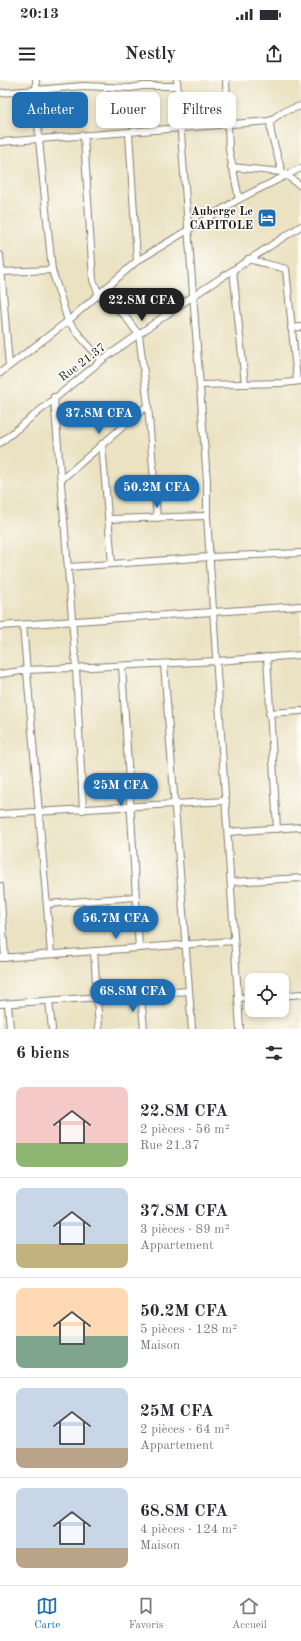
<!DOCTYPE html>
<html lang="fr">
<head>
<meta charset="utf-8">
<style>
  :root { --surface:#fff; --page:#f7f7f7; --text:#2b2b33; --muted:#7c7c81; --line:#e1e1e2; --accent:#1f6fb2 }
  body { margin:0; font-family:"Old Standard TT",serif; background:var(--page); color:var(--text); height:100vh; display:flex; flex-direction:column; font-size:15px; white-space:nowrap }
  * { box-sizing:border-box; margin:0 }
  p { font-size:13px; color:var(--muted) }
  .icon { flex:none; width:22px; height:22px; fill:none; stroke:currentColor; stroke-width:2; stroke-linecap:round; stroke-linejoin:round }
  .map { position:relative; height:949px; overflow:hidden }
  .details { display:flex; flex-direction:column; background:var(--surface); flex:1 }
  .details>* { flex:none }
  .top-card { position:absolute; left:12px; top:12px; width:277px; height:36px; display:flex; gap:8px }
  .tools { position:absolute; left:245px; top:893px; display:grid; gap:8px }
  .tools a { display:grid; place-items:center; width:44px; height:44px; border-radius:8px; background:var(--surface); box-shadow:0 2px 6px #0003; font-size:20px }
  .price { position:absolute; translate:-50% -34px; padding:0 9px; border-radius:14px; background:var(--accent); color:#fff; font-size:13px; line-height:26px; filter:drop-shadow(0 1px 2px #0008) }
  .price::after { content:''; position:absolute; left:50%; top:24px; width:12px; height:9px; margin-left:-6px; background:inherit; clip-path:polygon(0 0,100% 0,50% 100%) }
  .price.active { background:#222; color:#fff }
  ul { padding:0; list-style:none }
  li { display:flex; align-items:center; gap:12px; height:100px; padding:0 16px }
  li+li { border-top:1px solid var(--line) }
  li span { display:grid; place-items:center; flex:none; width:112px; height:80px; border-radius:8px; color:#555 }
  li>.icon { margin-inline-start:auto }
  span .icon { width:48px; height:48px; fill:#fffc; stroke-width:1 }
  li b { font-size:17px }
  h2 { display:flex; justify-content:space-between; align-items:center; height:48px; padding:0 16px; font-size:17px }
  .chip { padding:0 14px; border-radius:8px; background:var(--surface); box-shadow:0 2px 6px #0003; font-size:14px; line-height:36px }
  .chip.active { background:var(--accent); color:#fff }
  .status { display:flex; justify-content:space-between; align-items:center; height:28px; padding:0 20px; background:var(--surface); direction:ltr }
  .status svg { height:11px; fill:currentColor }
  header { display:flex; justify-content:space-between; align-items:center; height:52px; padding:0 16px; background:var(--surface); font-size:18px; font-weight:700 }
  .tabs { display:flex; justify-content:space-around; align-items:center; height:56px; border-top:1px solid var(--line); background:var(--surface); font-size:11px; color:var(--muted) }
  .tabs a { display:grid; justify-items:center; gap:2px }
  .tabs .active { color:var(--accent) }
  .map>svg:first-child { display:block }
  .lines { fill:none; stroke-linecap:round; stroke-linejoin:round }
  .minor-casing { stroke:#847f6f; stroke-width:8 }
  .minor { stroke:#fff; stroke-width:6 }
  .labels { text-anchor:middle; stroke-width:3.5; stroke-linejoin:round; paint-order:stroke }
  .poi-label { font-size:12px; font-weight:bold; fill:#1c1c1c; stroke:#fdfcf7; text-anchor:end }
  .street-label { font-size:12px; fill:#1c1c1c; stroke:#fdfcf7 }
</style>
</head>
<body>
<div class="status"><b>20:13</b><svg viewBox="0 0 49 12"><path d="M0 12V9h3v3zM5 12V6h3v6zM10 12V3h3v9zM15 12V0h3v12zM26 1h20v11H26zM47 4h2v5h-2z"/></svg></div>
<header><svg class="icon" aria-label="menu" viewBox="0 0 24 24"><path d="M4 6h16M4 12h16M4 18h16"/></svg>Nestly<svg class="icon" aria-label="share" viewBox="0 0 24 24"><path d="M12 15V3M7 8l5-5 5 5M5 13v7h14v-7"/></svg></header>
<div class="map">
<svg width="301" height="949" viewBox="0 0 301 949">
  <rect width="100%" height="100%" fill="#fdfcf7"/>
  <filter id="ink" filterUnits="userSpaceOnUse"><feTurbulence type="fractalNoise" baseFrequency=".025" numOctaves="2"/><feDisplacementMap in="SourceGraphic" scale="8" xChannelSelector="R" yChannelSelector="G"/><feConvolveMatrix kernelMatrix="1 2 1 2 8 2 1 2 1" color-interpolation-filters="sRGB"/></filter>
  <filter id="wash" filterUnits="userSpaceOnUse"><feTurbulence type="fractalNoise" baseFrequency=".012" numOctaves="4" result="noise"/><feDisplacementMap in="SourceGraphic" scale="16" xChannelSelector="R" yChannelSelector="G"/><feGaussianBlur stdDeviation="0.9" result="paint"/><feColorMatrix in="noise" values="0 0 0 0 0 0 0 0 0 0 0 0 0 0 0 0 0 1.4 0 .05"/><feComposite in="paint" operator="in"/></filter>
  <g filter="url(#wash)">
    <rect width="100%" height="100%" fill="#ebe2c2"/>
  </g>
  <g filter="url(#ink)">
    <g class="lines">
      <g class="minor-casing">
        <g id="minor">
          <polyline points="177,0 207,401 207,436 240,949"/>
          <polyline points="226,0 229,70 239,119"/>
          <polyline points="0,13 83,6 131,8 142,6 177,6"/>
          <polyline points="129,53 137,181"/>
          <polyline points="84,57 93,200 99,214 125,236 139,255 148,325 157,438"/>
          <polyline points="0,62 270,41"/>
          <polyline points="231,87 282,92 301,106"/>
          <polyline points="282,92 271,53 270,41 284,31 301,26"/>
          <polyline points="0,175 9,286"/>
          <polyline points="248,179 286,189 297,301"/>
          <polyline points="233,190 245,304"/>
          <polyline points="0,192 52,190"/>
          <polyline points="291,248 301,247"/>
          <polyline points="102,280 86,263 68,241 137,181 239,119 301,88"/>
          <polyline points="0,293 68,241 52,190 39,60 36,0"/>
          <polyline points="200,305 284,303 301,301"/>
          <polyline points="54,317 76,588 83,730"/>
          <polyline points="0,363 102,280 193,216 301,146"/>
          <polyline points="102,364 112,484"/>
          <polyline points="62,399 148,325"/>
          <polyline points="109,439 207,436"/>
          <polyline points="69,487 210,477 301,473"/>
          <polyline points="23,545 51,874"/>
          <polyline points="0,546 301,526"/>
          <polyline points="267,577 277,749"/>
          <polyline points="164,584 192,949"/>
          <polyline points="122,586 139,868"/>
          <polyline points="0,594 28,590 217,581 301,575"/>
          <polyline points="269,633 301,631"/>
          <polyline points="0,734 226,721"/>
          <polyline points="228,752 301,747"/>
          <polyline points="231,802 301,798"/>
          <polyline points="0,806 5,878"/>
          <polyline points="47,824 135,817"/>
          <polyline points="94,871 99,949"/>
          <polyline points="0,878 234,861"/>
          <polyline points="141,915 144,949"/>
          <polyline points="282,916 301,914"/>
          <polyline points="238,918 252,917"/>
          <polyline points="49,921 52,949"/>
          <polyline points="0,924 189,911"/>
          <polyline points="8,924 10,949"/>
        </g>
      </g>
      <use href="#minor" class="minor"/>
    </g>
  </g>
  <defs>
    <g id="hotel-square" transform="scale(1)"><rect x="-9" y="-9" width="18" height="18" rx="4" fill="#1f6fb2" stroke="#fdfcf7"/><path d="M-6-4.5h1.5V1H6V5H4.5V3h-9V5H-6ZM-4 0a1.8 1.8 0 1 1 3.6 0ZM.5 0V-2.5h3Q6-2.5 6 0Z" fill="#fff"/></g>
  </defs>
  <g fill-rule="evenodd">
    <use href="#hotel-square" x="267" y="138"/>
  </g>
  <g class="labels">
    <g class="poi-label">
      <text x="253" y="135">Auberge Le<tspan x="253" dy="14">CAPITOLE</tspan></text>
    </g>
    <g class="street-label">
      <text transform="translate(82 282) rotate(-37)" y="4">Rue 21.37</text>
    </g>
  </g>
</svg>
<div class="tools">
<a><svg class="icon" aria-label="locate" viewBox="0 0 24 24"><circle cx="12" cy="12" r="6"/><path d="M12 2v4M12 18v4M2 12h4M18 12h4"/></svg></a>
</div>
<b class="price active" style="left:142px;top:242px">22.8M CFA</b>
<b class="price" style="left:99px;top:355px">37.8M CFA</b>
<b class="price" style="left:157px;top:429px">50.2M CFA</b>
<b class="price" style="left:121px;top:727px">25M CFA</b>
<b class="price" style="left:116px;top:860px">56.7M CFA</b>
<b class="price" style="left:133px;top:933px">68.8M CFA</b>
<div class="top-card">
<a class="chip active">Acheter</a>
<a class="chip">Louer</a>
<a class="chip">Filtres</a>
</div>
</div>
<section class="details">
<h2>6 biens<svg class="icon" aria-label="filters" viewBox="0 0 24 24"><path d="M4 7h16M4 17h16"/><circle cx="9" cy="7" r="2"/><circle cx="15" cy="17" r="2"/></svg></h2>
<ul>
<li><span style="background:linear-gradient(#f6c9c9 70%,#8fb573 0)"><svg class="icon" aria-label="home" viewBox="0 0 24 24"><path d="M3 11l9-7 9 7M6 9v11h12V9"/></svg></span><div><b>22.8M CFA</b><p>2 pièces · 56 m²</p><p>Rue 21.37</p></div></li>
<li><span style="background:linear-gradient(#c9d6e8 70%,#c2b280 0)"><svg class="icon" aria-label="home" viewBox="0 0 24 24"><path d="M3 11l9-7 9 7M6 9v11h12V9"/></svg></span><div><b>37.8M CFA</b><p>3 pièces · 89 m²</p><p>Appartement</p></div></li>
<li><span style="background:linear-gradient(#ffd9b3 60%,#7fa58c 0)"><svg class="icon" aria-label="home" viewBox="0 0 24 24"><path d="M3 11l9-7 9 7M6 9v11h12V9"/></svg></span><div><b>50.2M CFA</b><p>5 pièces · 128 m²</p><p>Maison</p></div></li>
<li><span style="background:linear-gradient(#c9d6e8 75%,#b9a48a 0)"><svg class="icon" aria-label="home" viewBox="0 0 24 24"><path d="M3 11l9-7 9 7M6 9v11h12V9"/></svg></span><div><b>25M CFA</b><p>2 pièces · 64 m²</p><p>Appartement</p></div></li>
<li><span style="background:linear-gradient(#c9d6e8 75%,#b9a48a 0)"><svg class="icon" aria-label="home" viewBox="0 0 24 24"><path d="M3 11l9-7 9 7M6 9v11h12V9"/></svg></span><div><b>68.8M CFA</b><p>4 pièces · 124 m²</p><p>Maison</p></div></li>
</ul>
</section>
<nav class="tabs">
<a class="active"><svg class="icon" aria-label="map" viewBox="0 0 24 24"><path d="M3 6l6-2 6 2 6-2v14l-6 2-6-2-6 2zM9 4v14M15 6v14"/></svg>Carte</a>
<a><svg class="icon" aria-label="saved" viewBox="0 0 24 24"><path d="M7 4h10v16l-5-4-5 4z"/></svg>Favoris</a>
<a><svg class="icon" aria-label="home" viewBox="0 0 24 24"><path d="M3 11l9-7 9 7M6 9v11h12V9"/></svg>Accueil</a>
</nav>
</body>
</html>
